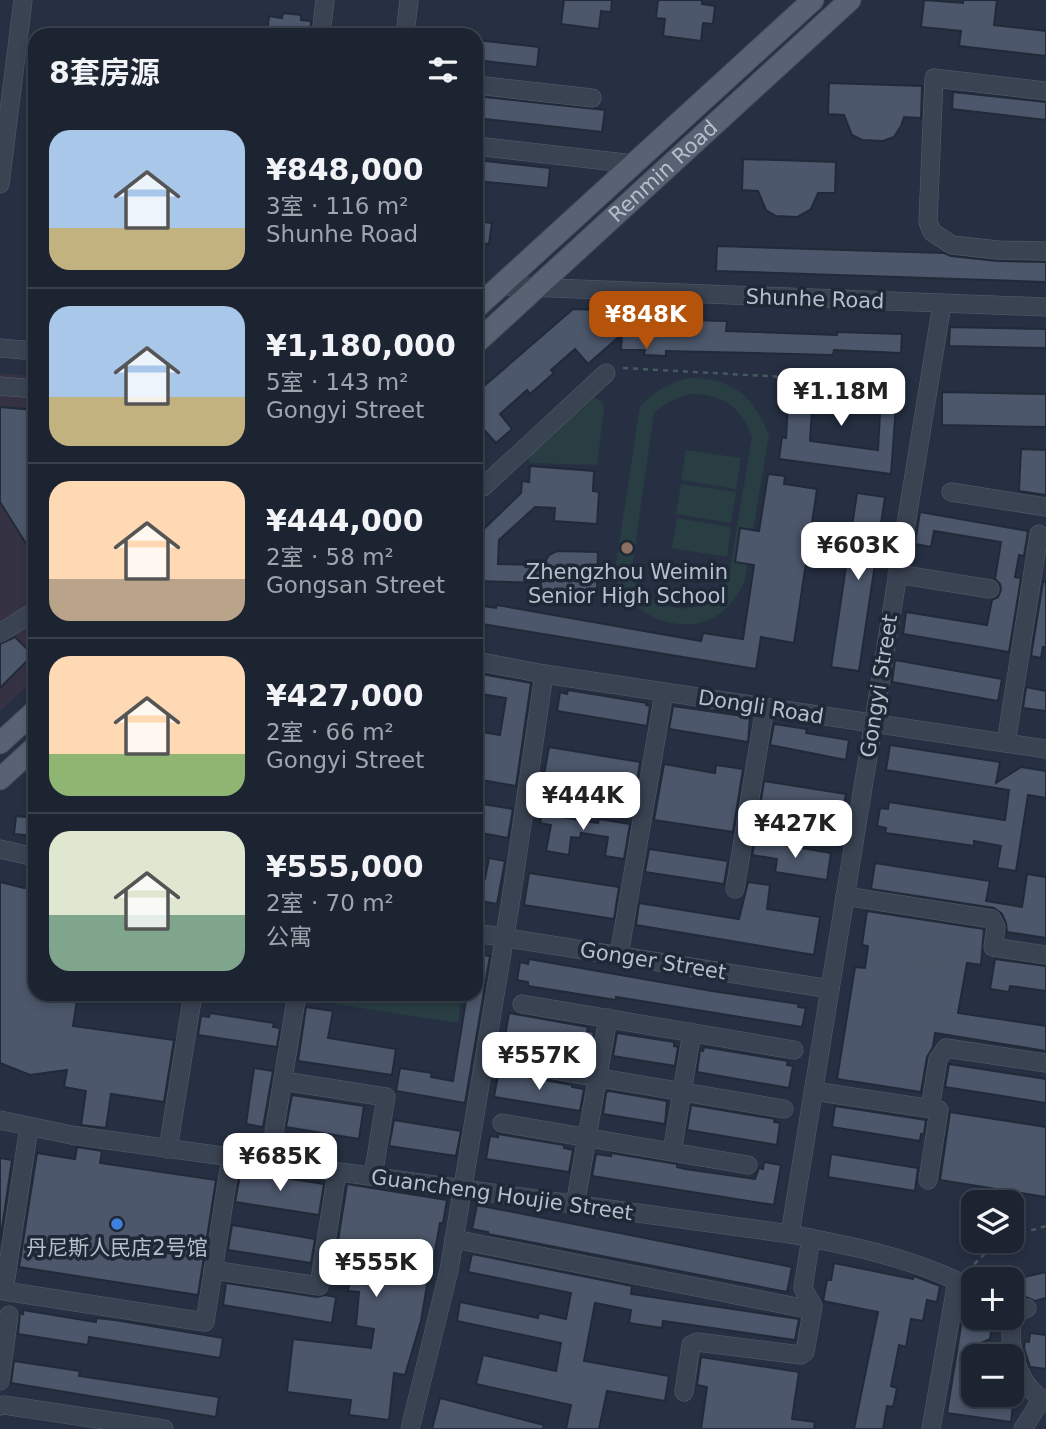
<!DOCTYPE html>
<html lang="zh">
<head>
<meta charset="utf-8">
<style>
  :root { --surface:#1c2432; --page:#252c3a; --text:#f1f3f6; --muted:#a0a4ac; --line:#3a414d; --accent:#b45309 }
  body { margin:0; font-family:"DejaVu Sans","Noto Sans SC",sans-serif; background:var(--page); color:var(--text); height:100vh; display:flex; flex-direction:column; font-size:26px; white-space:nowrap }
  * { box-sizing:border-box; margin:0 }
  p { font-size:23px; color:var(--muted) }
  .icon { flex:none; width:38px; height:38px; fill:none; stroke:currentColor; stroke-width:2; stroke-linecap:round; stroke-linejoin:round }
  .map { position:relative; flex:1; overflow:hidden }
  .side { position:absolute; left:28px; top:28px; width:455px; height:973px; display:flex; flex-direction:column; background:var(--surface); border-radius:21px; box-shadow:0 4px 10px #0003,0 0 0 2px var(--line) }
  .side>* { flex:none }
  .controls { position:absolute; left:961px; top:1190px; display:grid; gap:14px }
  .controls a { display:grid; place-items:center; width:63px; height:63px; border-radius:14px; background:var(--surface); box-shadow:0 4px 10px #0003,0 0 0 2px var(--line); font-size:35px }
  .price { position:absolute; translate:-50% -60px; padding:0 16px; border-radius:14px; background:#fff; color:#222; font-size:23px; line-height:46px; filter:drop-shadow(0 2px 4px #0008) }
  .price::after { content:''; position:absolute; left:50%; top:42px; width:21px; height:16px; margin-left:-10px; background:inherit; clip-path:polygon(0 0,100% 0,50% 100%) }
  .price.selected { background:var(--accent); color:#fff }
  ul { padding:0; list-style:none }
  li { display:flex; align-items:center; gap:21px; height:175px; padding:0 21px }
  li+li { border-top:2px solid var(--line) }
  li span { display:grid; place-items:center; flex:none; width:196px; height:140px; border-radius:21px; color:#555 }
  li>.icon { margin-inline-start:auto }
  span .icon { width:84px; height:84px; fill:#fffc; stroke-width:1 }
  li b { font-size:30px }
  h2 { display:flex; justify-content:space-between; align-items:center; height:84px; padding:0 21px; font-size:30px }
  .map>svg:first-child { display:block }
  .medical { fill:#353243 }
  .green { fill:#283e43; fill-rule:evenodd }
  .building { fill:#4c576b; stroke:#212a39; stroke-width:2; fill-rule:evenodd }
  .lines { fill:none; stroke-linecap:round; stroke-linejoin:round }
  .minor-casing { stroke:#555e6c; stroke-width:19 }
  .major-casing { stroke:#444c5b; stroke-width:23 }
  .path { stroke:#465b60; stroke-width:2.5; stroke-dasharray:5 5; stroke-linecap:butt }
  .minor { stroke:#3a4352; stroke-width:18 }
  .major { stroke:#586272; stroke-width:21 }
  .education-dot { fill:#8d6e63; stroke:#1f2837; stroke-width:2.5 }
  .shop-dot { fill:#3f7fe0; stroke:#1f2837; stroke-width:2.5 }
  .labels { text-anchor:middle; stroke-width:7; stroke-linejoin:round; paint-order:stroke }
  .street-label { font-size:21px; fill:#b7becc; stroke:#1f2837 }
  .poi-label { font-size:21px; fill:#b7becc; stroke:#1f2837 }
</style>
</head>
<body>
<div class="map">
<svg width="1046" height="1429" viewBox="0 0 1046 1429">
  <rect width="100%" height="100%" fill="#263042"/>
  <polygon class="medical" points="0,373 35,376 35,679 0,711"/>
  <g class="green">
    <path d="M689 378C733 378 753 396 769 435L745 579C721 645 643 634 614 578L640 406C656 391 668 383 689 378ZM691 394C724 394 741 407 752 437L729 575C712 622 651 617 631 575L654 413C666 403 676 397 691 394Z"/>
    <polygon points="594,398 602,401 604,408 597,465 530,463 528,458"/>
    <polygon points="686,450 741,458 736,489 681,480"/>
    <polygon points="681,484 736,492 731,523 676,514"/>
    <polygon points="677,518 731,527 727,557 672,548"/>
    <polygon points="338,994 462,994 458,1023 336,1004"/>
  </g>
  <g class="building">
    <polygon points="564,0 612,0 611,12 601,11 599,29 561,24"/>
    <polygon points="658,0 702,0 702,4 715,6 713,24 703,23 701,41 663,36 665,19 656,18"/>
    <polygon points="924,0 963,3 963,0 997,0 994,25 1046,31 1046,56 959,46 961,31 921,27"/>
    <polygon points="283,13 301,15 301,20 311,21 310,35 267,34 269,16 282,18"/>
    <polygon points="476,40 539,47 537,67 476,60"/>
    <polygon points="829,83 922,86 921,118 904,117 901,126 894,137 883,141 862,140 852,135 844,115 828,114"/>
    <polygon points="953,92 1046,102 1046,120 952,109"/>
    <polygon points="476,96 605,110 602,132 476,118"/>
    <polygon points="743,159 836,162 835,193 818,193 811,209 797,217 776,216 766,210 758,191 742,190"/>
    <polygon points="476,160 550,168 548,188 476,181"/>
    <polygon points="476,221 492,223 489,244 476,243"/>
    <polygon points="717,246 944,253 951,256 997,261 1046,262 1046,282 716,271"/>
    <polygon points="573,309 623,311 622,318 727,321 726,331 837,335 837,332 902,334 901,353 834,350 833,355 666,351 666,356 644,355 645,350 621,350 622,334 588,364 575,349 551,370 554,373 530,394 527,390 500,414 512,429 496,443 476,421 476,393"/>
    <polygon points="950,327 1046,329 1046,348 949,346"/>
    <path d="M789 385 897 391 891 474 779 459 782 437 786 438ZM812 409 880 413 878 450 810 441Z"/>
    <polygon points="942,392 1046,394 1046,427 942,425"/>
    <polygon points="0,407 35,410 35,558 0,502"/>
    <polygon points="1021,449 1046,450 1046,495 1019,491"/>
    <polygon points="530,466 594,471 593,491 599,492 597,524 554,521 555,508 535,507 499,540 498,564 541,565 542,562 545,562 549,555 557,551 598,552 597,593 541,591 541,583 476,581 476,527 485,528 521,493 522,481 529,482"/>
    <polygon points="768,474 785,476 784,484 817,489 794,643 761,637 756,669 476,623 476,605 496,608 497,605 701,641 703,633 743,639 754,565 735,562 740,528 759,531"/>
    <polygon points="857,493 885,497 859,671 831,667"/>
    <polygon points="920,512 1028,531 1024,556 1019,555 1015,577 1021,578 1009,652 903,634 906,612 987,625 992,600 998,597 1001,590 1000,584 995,579 1001,542 934,531 931,547 915,544"/>
    <polygon points="1043,582 1046,582 1046,647 1043,647 1041,658 1031,656"/>
    <polygon points="15,637 33,655 0,688 0,644"/>
    <polygon points="895,660 1002,679 998,701 892,682"/>
    <polygon points="476,673 531,683 516,786 476,779 476,731 500,735 506,698 476,693"/>
    <polygon points="1026,687 1046,691 1046,711 1023,708"/>
    <polygon points="568,690 647,703 646,705 650,706 647,726 557,711 560,692 567,694"/>
    <polygon points="673,706 750,717 748,742 669,729"/>
    <polygon points="774,724 807,729 806,733 849,740 846,760 770,745"/>
    <polygon points="890,745 1000,762 996,783 1021,767 1046,771 1046,798 1028,795 1016,871 997,868 1001,846 974,841 974,846 900,835 885,833 886,828 877,826 880,808 888,809 889,802 1005,820 1009,790 886,770"/>
    <polygon points="549,747 640,762 636,790 544,775"/>
    <polygon points="664,764 715,773 716,765 743,769 733,832 654,820"/>
    <polygon points="764,781 846,794 843,811 831,809 829,824 809,821 812,806 785,802 782,816 759,813"/>
    <polygon points="476,803 513,809 508,838 476,832"/>
    <polygon points="544,805 563,808 561,817 598,823 599,819 630,824 624,859 605,856 608,837 581,833 580,838 571,837 569,855 546,851 551,825 540,823"/>
    <polygon points="16,816 35,818 35,836 14,834"/>
    <polygon points="755,840 831,853 827,880 775,872 777,859 752,855"/>
    <polygon points="649,849 728,861 724,884 645,872"/>
    <polygon points="489,858 505,861 497,904 476,900 476,877 485,879"/>
    <polygon points="875,863 990,881 986,901 1022,907 1027,874 1046,877 1046,938 1007,932 1006,923 1002,914 994,908 871,889"/>
    <polygon points="529,873 619,887 614,919 524,905"/>
    <polygon points="0,882 24,888 35,888 35,994 78,994 73,1026 174,1040 164,1102 111,1094 106,1128 81,1125 86,1091 64,1087 67,1070 30,1075 0,1063"/>
    <polygon points="748,882 770,885 767,909 820,917 814,955 636,925 639,903 739,919"/>
    <polygon points="867,911 984,929 981,965 967,963 958,1013 1046,1026 1046,1051 935,1033 933,1047 927,1057 921,1092 837,1079 855,967 865,968 868,946 862,945"/>
    <polygon points="476,954 490,956 465,1103 396,1091 400,1068 432,1073 431,1077 453,1081 467,994 476,994"/>
    <polygon points="529,959 712,991 799,1004 798,1007 806,1008 802,1027 616,997 616,1000 528,986 528,982 517,980 520,962 528,964"/>
    <polygon points="995,959 1046,966 1046,991 1010,986 1009,992 990,989"/>
    <polygon points="306,1007 333,1011 328,1038 396,1049 392,1075 298,1061"/>
    <polygon points="210,1013 274,1023 273,1027 280,1028 277,1047 198,1035 201,1016 209,1017"/>
    <polygon points="509,1013 588,1027 587,1031 594,1032 591,1050 505,1036"/>
    <polygon points="617,1033 674,1042 674,1046 678,1047 675,1066 613,1056"/>
    <polygon points="704,1047 788,1061 787,1065 793,1066 789,1088 697,1072 700,1050 703,1051"/>
    <polygon points="949,1064 1046,1079 1046,1103 945,1087"/>
    <polygon points="254,1068 273,1071 263,1127 246,1124"/>
    <polygon points="506,1073 572,1085 572,1087 584,1089 580,1111 494,1097 498,1075 506,1076"/>
    <polygon points="609,1091 667,1101 665,1124 603,1114 606,1093"/>
    <polygon points="292,1095 364,1106 359,1139 286,1127"/>
    <polygon points="691,1105 775,1119 774,1122 780,1123 777,1145 687,1130"/>
    <polygon points="835,1106 926,1120 924,1134 921,1134 920,1141 832,1127"/>
    <polygon points="950,1112 1046,1127 1046,1197 940,1180"/>
    <polygon points="394,1120 461,1131 456,1156 389,1146"/>
    <polygon points="498,1134 564,1145 564,1148 573,1150 569,1172 486,1159 490,1136 498,1137"/>
    <polygon points="77,1147 102,1151 100,1163 216,1180 198,1295 19,1267 37,1153 75,1159"/>
    <polygon points="611,1153 677,1164 677,1167 685,1169 755,1179 759,1168 763,1169 764,1162 781,1165 774,1205 592,1176 596,1154 611,1156"/>
    <polygon points="831,1154 918,1168 915,1191 828,1177"/>
    <polygon points="0,1158 12,1160 0,1242"/>
    <polygon points="246,1172 324,1184 319,1215 235,1202 240,1175 245,1176"/>
    <polygon points="347,1184 447,1200 443,1223 440,1223 433,1262 431,1262 421,1321 405,1375 394,1373 389,1420 349,1415 351,1400 287,1392 293,1339 371,1348 374,1329 356,1326 359,1292 348,1291 354,1250 337,1247"/>
    <polygon points="477,1205 792,1267 787,1292 488,1234 488,1232 472,1229"/>
    <polygon points="232,1225 315,1239 311,1263 228,1250"/>
    <polygon points="472,1254 632,1286 631,1294 799,1319 795,1340 663,1321 662,1328 629,1323 631,1310 595,1303 584,1361 669,1376 665,1401 607,1391 599,1429 566,1429 571,1405 476,1384 483,1355 556,1371 561,1343 457,1321 460,1302 538,1318 539,1313 566,1319 571,1293 468,1272"/>
    <polygon points="834,1263 913,1279 913,1276 919,1278 940,1286 937,1302 927,1300 923,1321 911,1319 906,1347 899,1345 891,1386 897,1388 893,1407 887,1406 883,1429 854,1429 878,1312 823,1301 827,1280 831,1280"/>
    <polygon points="1046,1272 1046,1298 1035,1301 1026,1297 1012,1305 1012,1280"/>
    <polygon points="226,1283 317,1297 325,1295 336,1297 332,1323 223,1305"/>
    <polygon points="973,1300 973,1318 993,1318 990,1339 981,1343 979,1356 973,1356 973,1395 1009,1396 1008,1404 1013,1405 1011,1422 947,1413 964,1307"/>
    <polygon points="23,1310 96,1322 96,1318 115,1320 223,1338 220,1358 89,1337 88,1345 18,1334 20,1313 23,1314"/>
    <polygon points="1030,1333 1046,1335 1046,1369 1030,1367 1024,1348 1025,1341 1029,1342"/>
    <polygon points="701,1357 799,1372 792,1419 815,1422 814,1429 701,1429 707,1387 697,1385"/>
    <polygon points="14,1361 80,1371 79,1376 219,1397 216,1417 11,1383"/>
    <polygon points="440,1398 544,1425 543,1429 432,1429"/>
  </g>
  <g class="lines">
    <g class="minor-casing">
      <g id="minor">
        <polyline points="321,35 325,0"/>
        <polyline points="405,35 409,0"/>
        <polyline points="476,85 592,98"/>
        <polyline points="1046,91 934,78 928,222 932,232 952,245 998,250 1046,251"/>
        <polyline points="476,146 634,164"/>
        <polyline points="0,184 23,0"/>
        <polyline points="500,286 1046,307"/>
        <polyline points="0,348 35,351"/>
        <polyline points="0,386 35,389"/>
        <polyline points="476,480 483,487 606,373"/>
        <polyline points="951,492 1046,507"/>
        <polyline points="897,574 990,589"/>
        <polyline points="0,633 35,611"/>
        <polyline points="476,661 544,674 1046,749"/>
        <polyline points="1006,743 1039,534"/>
        <polyline points="0,849 35,857"/>
        <polyline points="735,889 765,707"/>
        <polyline points="845,896 992,919 996,927 993,947 1046,955"/>
        <polyline points="476,933 830,989"/>
        <polyline points="619,955 664,692"/>
        <polyline points="522,1004 794,1050"/>
        <polyline points="512,1063 784,1109"/>
        <polyline points="283,1081 386,1097 374,1170"/>
        <polyline points="813,1091 939,1110 928,1180"/>
        <polyline points="930,1109 938,1059 946,1048 1046,1063"/>
        <path d="M0 1120 71 1135 790 1234C847 1245 904 1256 957 1281L931 1429"/>
        <polyline points="502,1123 748,1165"/>
        <polyline points="29,1127 4,1291 205,1322 231,1157"/>
        <polyline points="168,1149 193,994"/>
        <polyline points="672,1152 692,1032"/>
        <polyline points="269,1163 297,994"/>
        <polyline points="575,1205 608,1018"/>
        <polyline points="790,1234 942,304"/>
        <polyline points="454,1239 812,1310"/>
        <polyline points="213,1270 319,1286 337,1172"/>
        <path d="M1027 1308C1000 1318 1013 1362 1024 1380 1028 1388 1036 1394 1043 1401"/>
        <polyline points="0,1381 9,1315"/>
        <polyline points="684,1392 691,1345 697,1342 801,1355 805,1352 813,1306 803,1288 811,1238"/>
        <polyline points="0,1406 4,1405 164,1429"/>
        <polyline points="410,1429 449,1270 511,899 544,674"/>
        <polyline points="1023,1429 1036,1408 1046,1398"/>
      </g>
    </g>
    <g class="major-casing">
      <g id="major">
        <polyline points="476,308 813,0"/>
        <path id="s1" d="M476 343 850 0"/>
        <polyline points="0,743 35,711"/>
        <polyline points="0,779 35,747"/>
      </g>
    </g>
    <g class="path">
      <polyline points="623,368 784,377"/>
      <polyline points="910,924 904,961 942,967 948,927"/>
      <polyline points="1012,1236 1046,1226"/>
      <polyline points="967,1271 998,1241"/>
    </g>
    <use href="#minor" class="minor"/>
    <use href="#major" class="major"/>
  </g>
  <circle class="education-dot" cx="627" cy="548" r="7"/>
  <circle class="shop-dot" cx="117" cy="1224" r="7"/>
  <g class="labels">
    <g class="street-label">
      <text dy="7" stroke="none"><textPath href="#s1" startOffset="254">Renmin Road</textPath></text>
      <text transform="translate(815 299) rotate(2)" y="7">Shunhe Road</text>
      <text transform="translate(879 686) rotate(-81)" y="7">Gongyi Street</text>
      <text transform="translate(761 707) rotate(9)" y="7">Dongli Road</text>
      <text transform="translate(653 961) rotate(9)" y="7">Gonger Street</text>
      <text transform="translate(502 1195) rotate(8)" y="7">Guancheng Houjie Street</text>
    </g>
    <g class="poi-label">
      <text x="627" y="579">Zhengzhou Weimin<tspan x="627" dy="24">Senior High School</tspan></text>
      <text x="117" y="1255">丹尼斯人民店2号馆</text>
    </g>
  </g>
</svg>
<div class="controls">
<a><svg class="icon" aria-label="layers" viewBox="0 0 24 24"><path d="M12 4l9 5-9 5-9-5zM3 14l9 5 9-5"/></svg></a>
<a>+</a>
<a>−</a>
</div>
<b class="price selected" style="left:646px;top:351px">¥848K</b>
<b class="price" style="left:841px;top:428px">¥1.18M</b>
<b class="price" style="left:858px;top:582px">¥603K</b>
<b class="price" style="left:583px;top:832px">¥444K</b>
<b class="price" style="left:795px;top:860px">¥427K</b>
<b class="price" style="left:539px;top:1092px">¥557K</b>
<b class="price" style="left:280px;top:1193px">¥685K</b>
<b class="price" style="left:376px;top:1299px">¥555K</b>
<section class="side">
<h2>8套房源<svg class="icon" aria-label="filters" viewBox="0 0 24 24"><path d="M4 7h16M4 17h16"/><circle cx="9" cy="7" r="2"/><circle cx="15" cy="17" r="2"/></svg></h2>
<ul>
<li><span style="background:linear-gradient(#a9c7e8 70%,#c2b280 0)"><svg class="icon" aria-label="home" viewBox="0 0 24 24"><path d="M3 11l9-7 9 7M6 9v11h12V9"/></svg></span><div><b>¥848,000</b><p>3室 · 116 m²</p><p>Shunhe Road</p></div></li>
<li><span style="background:linear-gradient(#a9c7e8 65%,#c2b280 0)"><svg class="icon" aria-label="home" viewBox="0 0 24 24"><path d="M3 11l9-7 9 7M6 9v11h12V9"/></svg></span><div><b>¥1,180,000</b><p>5室 · 143 m²</p><p>Gongyi Street</p></div></li>
<li><span style="background:linear-gradient(#ffd9b3 70%,#b9a48a 0)"><svg class="icon" aria-label="home" viewBox="0 0 24 24"><path d="M3 11l9-7 9 7M6 9v11h12V9"/></svg></span><div><b>¥444,000</b><p>2室 · 58 m²</p><p>Gongsan Street</p></div></li>
<li><span style="background:linear-gradient(#ffd9b3 70%,#8fb573 0)"><svg class="icon" aria-label="home" viewBox="0 0 24 24"><path d="M3 11l9-7 9 7M6 9v11h12V9"/></svg></span><div><b>¥427,000</b><p>2室 · 66 m²</p><p>Gongyi Street</p></div></li>
<li><span style="background:linear-gradient(#dfe7d0 60%,#7fa58c 0)"><svg class="icon" aria-label="home" viewBox="0 0 24 24"><path d="M3 11l9-7 9 7M6 9v11h12V9"/></svg></span><div><b>¥555,000</b><p>2室 · 70 m²</p><p>公寓</p></div></li>
</ul>
</section>
</div>
</body>
</html>
